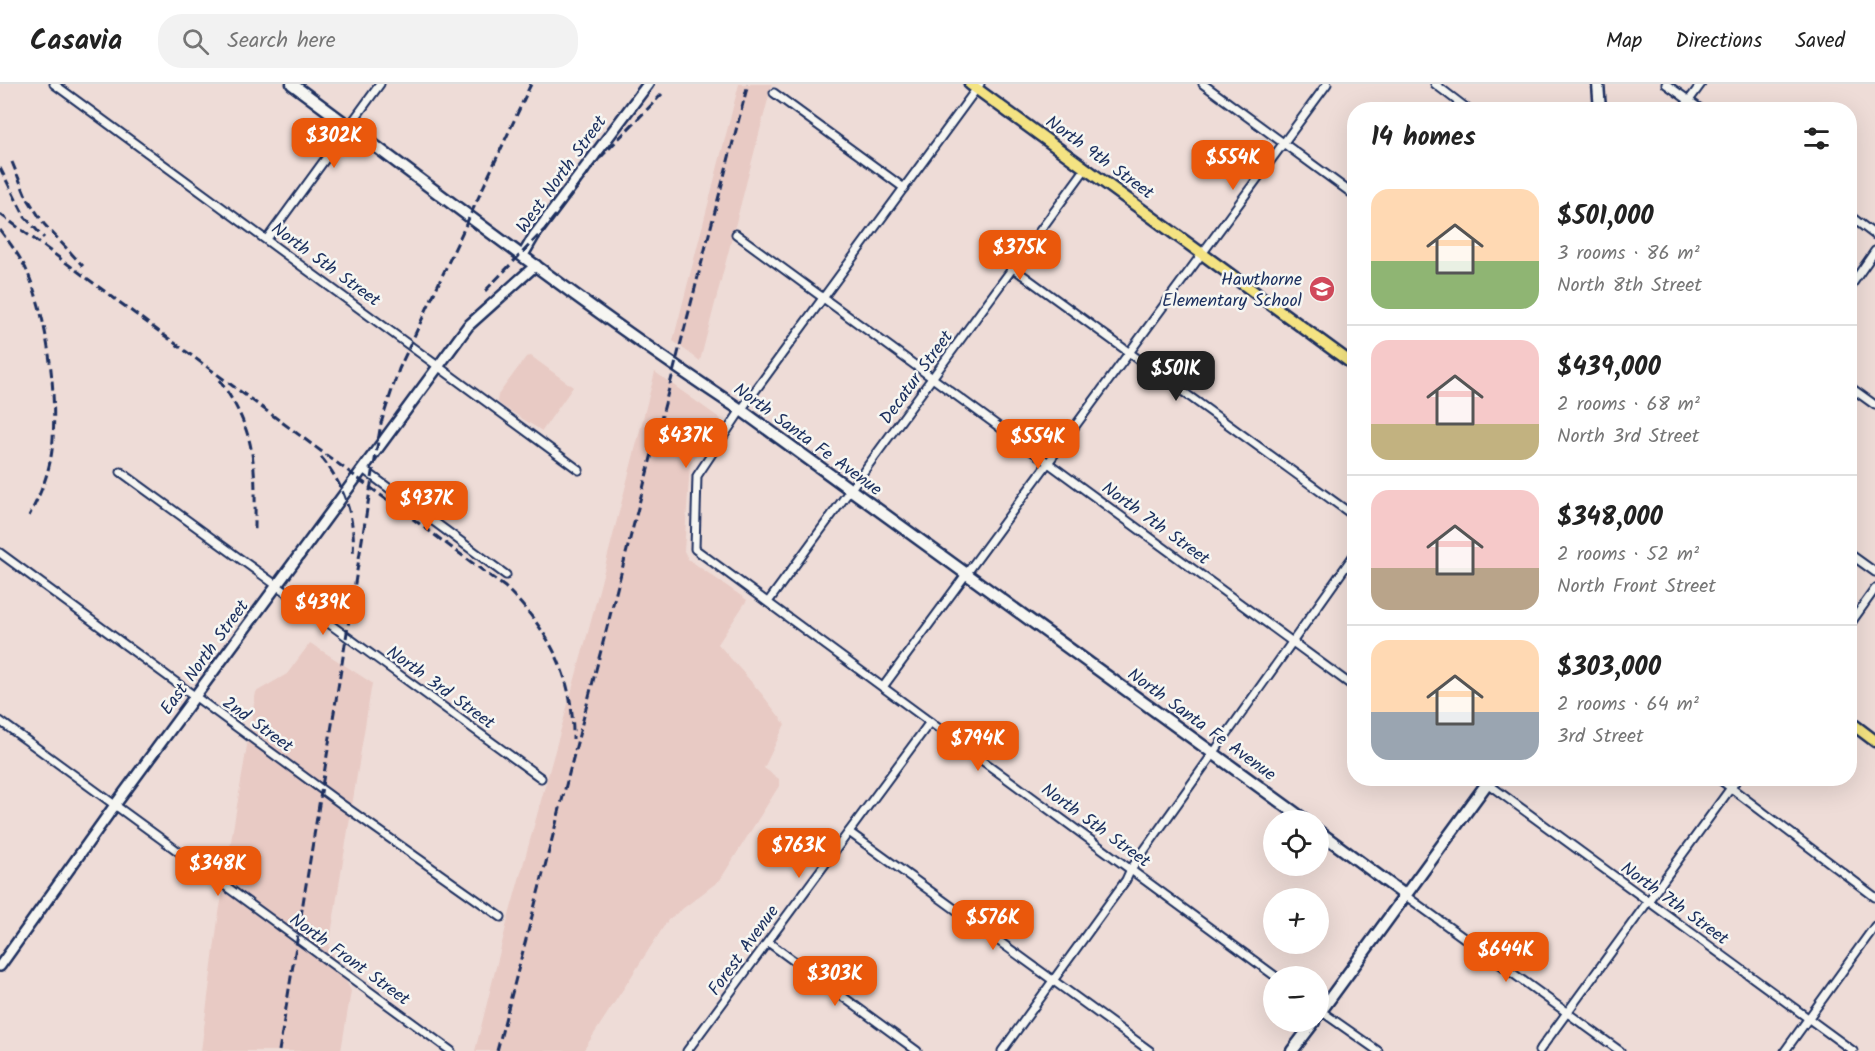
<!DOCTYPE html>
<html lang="en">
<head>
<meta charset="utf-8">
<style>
  :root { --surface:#fff; --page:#f2f2f2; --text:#222; --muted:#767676; --line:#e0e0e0; --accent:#ea580c }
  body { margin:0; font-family:Kalam,sans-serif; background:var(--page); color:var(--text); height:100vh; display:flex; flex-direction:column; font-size:22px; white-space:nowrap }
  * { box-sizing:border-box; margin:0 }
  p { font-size:20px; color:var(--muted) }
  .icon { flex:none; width:33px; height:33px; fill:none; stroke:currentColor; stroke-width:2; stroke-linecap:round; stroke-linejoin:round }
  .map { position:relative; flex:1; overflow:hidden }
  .drawer { position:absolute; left:1347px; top:18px; width:510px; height:684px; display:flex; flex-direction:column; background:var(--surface); border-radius:24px; box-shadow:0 6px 24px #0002 }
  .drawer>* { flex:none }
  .buttons { position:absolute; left:1263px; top:726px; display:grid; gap:12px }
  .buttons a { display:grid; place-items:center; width:66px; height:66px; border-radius:50%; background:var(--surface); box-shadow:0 6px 24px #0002; font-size:30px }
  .price { position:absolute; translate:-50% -51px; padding:0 14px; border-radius:12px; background:var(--accent); color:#fff; font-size:20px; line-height:39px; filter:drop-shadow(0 2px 3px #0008) }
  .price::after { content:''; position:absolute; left:50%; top:36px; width:18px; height:14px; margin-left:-9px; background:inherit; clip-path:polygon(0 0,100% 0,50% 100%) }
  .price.on { background:#222; color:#fff }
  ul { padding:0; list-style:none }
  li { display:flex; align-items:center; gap:18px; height:150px; padding:0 24px }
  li+li { border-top:2px solid var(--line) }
  li span { display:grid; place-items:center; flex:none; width:168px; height:120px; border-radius:18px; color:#555 }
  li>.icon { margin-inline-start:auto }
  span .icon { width:72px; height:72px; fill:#fffc; stroke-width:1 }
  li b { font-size:26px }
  h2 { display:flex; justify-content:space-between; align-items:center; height:72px; padding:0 24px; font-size:26px }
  header { display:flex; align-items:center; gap:36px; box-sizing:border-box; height:84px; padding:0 30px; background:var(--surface); border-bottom:2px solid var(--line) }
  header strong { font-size:28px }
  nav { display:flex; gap:33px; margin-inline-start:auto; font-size:21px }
  .search { width:420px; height:54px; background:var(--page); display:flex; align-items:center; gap:15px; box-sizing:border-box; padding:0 21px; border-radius:24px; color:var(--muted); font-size:22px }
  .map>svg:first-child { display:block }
  .built { fill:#e8cac4 }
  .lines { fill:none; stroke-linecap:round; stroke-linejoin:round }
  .minor-casing { stroke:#1b2f5e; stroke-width:11 }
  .tertiary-casing { stroke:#1b2f5e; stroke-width:14 }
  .secondary-casing { stroke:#1b2f5e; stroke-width:15 }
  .primary-casing { stroke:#1b2f5e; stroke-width:15 }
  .minor { stroke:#f6f6f2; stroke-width:7 }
  .tertiary { stroke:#f6f6f2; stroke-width:9 }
  .secondary { stroke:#f6f6f2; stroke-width:10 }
  .primary { stroke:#f4e382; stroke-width:10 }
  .rail { stroke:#1b2f5e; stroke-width:3; stroke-dasharray:9 4.5; stroke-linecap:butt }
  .labels { text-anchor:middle; stroke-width:5; stroke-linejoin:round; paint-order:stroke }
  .street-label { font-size:18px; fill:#1b2f5e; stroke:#f6f6f2 }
  .poi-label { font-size:18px; fill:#1b2f5e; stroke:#f6f6f2; text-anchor:end }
</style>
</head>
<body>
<header>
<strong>Casavia</strong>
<div class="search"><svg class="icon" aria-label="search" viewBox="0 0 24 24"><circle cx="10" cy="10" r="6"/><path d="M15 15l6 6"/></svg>Search here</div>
<nav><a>Map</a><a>Directions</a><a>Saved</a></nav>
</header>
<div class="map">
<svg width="1875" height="967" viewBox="0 0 1875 967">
  <rect width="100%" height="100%" fill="#eedcd7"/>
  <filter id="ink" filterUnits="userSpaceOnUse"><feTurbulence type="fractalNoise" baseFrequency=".0167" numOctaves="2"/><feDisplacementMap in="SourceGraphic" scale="12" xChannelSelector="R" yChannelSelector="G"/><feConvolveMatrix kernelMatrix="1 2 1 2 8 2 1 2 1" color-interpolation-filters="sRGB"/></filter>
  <g filter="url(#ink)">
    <g class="built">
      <polygon points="739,0 772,0 700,277 673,257"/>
      <polygon points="531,272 573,303 542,347 502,322 497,317 498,311 526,273"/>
      <polygon points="655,288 721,335 690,381 684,467 688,475 747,516 718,560 761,609 785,640 764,684 779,695 779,702 720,796 668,836 583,967 475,967 508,835 590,541"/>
      <polygon points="310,559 372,599 329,863 351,907 341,967 201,967 218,835 256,608 287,590"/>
    </g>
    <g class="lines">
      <g class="minor-casing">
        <g id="minor">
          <polyline points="54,0 579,386"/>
          <polyline points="980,0 741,326 697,392 695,465 1275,892"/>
          <polyline points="1203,0 1354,111"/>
          <polyline points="1435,0 1469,26"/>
          <polyline points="1666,0 1702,26"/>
          <polyline points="774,9 904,104"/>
          <polyline points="1682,26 1701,0"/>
          <polyline points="1850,132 1875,151"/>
          <polyline points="736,150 1354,603"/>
          <polyline points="267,155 380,0"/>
          <polyline points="1013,184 1354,432"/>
          <polyline points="1850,203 1875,167"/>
          <polyline points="1850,303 1875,321"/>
          <polyline points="363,385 506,491"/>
          <polyline points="121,388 541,694"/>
          <polyline points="0,469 340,719 501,833"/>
          <polyline points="1850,470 1875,488"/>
          <polyline points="768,518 1086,84"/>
          <polyline points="1850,540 1875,505"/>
          <polyline points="883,603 1327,0"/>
          <polyline points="0,637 451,967"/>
          <polyline points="1480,694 1853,967"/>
          <polyline points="1718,694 1875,813"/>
          <polyline points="849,748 1150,967"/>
          <polyline points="1406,812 1620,967"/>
          <polyline points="768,858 917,967"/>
          <polyline points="1318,925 1378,967"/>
          <polyline points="687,967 930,638"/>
          <polyline points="1002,967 1126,796 1131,785 1354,471"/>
          <polyline points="1539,967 1738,694"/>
          <polyline points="1785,967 1875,842"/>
        </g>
      </g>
      <g class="tertiary-casing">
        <g id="tertiary">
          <polyline points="523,171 534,152 648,0"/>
          <polyline points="0,882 115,721 468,242 536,181"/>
        </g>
      </g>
      <g class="secondary-casing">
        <g id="secondary">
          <path d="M292 0C441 110 587 225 741 326L1305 736"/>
          <polyline points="1598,0 1600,26"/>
          <polyline points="1318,747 1406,812"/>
          <polyline points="1318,931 1491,694"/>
          <polyline points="1292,967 1314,938"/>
        </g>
      </g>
      <g class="primary-casing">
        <g id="primary">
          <polyline points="970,0 1354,281"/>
          <polyline points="1850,638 1875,657"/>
        </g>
      </g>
      <use href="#minor" class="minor"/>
      <use href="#tertiary" class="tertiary"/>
      <use href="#secondary" class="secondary"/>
      <use href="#primary" class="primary"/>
      <g class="rail">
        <polyline points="12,78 26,112 44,140 83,182"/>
        <polyline points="0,84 25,133 44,154"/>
        <path d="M0 130 505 503C549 546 574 592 573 655"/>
        <path d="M0 146C9 158 19 171 26 185 48 234 58 313 52 366 49 390 40 411 29 432"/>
        <polyline points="485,207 545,145 599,75 662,10"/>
        <path d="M219 296C259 350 255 387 255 450"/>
        <path d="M321 373C344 400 356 436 353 470"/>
        <polyline points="279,967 381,339 399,285 531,0"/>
        <polyline points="497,967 748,0"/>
      </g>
    </g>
  </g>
  <defs>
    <g id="school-disc" transform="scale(1.35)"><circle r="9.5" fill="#d1495b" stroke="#f6f6f2"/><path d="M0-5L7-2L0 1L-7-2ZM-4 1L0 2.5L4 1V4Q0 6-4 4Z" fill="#fff"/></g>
  </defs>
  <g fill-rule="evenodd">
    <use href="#school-disc" x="1322" y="205"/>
  </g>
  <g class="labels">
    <g class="street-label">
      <text transform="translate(1100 73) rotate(36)" y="6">North 9th Street</text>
      <text transform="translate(561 90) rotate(-54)" y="6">West North Street</text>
      <text transform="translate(326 180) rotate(36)" y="6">North 5th Street</text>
      <text transform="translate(916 293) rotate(-54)" y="6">Decatur Street</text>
      <text transform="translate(808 355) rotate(36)" y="6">North Santa Fe Avenue</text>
      <text transform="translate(1156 439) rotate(36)" y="6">North 7th Street</text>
      <text transform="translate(204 573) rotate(-54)" y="6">East North Street</text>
      <text transform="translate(441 603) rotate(36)" y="6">North 3rd Street</text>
      <text transform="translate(258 640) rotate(36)" y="6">2nd Street</text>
      <text transform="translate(1202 640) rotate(36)" y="6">North Santa Fe Avenue</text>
      <text transform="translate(1096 741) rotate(36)" y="6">North 5th Street</text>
      <text transform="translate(1675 819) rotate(36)" y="6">North 7th Street</text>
      <text transform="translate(743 866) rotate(-54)" y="6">Forest Avenue</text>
      <text transform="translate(350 875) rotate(36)" y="6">North Front Street</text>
    </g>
    <g class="poi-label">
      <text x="1302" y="201">Hawthorne<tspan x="1302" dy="21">Elementary School</tspan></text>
    </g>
  </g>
</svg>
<div class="buttons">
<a><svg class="icon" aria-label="locate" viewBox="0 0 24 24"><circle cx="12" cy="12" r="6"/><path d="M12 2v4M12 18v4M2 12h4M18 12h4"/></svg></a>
<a>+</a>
<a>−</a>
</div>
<b class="price" style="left:334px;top:85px">$302K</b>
<b class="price" style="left:1233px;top:107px">$554K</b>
<b class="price" style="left:1020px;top:197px">$375K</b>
<b class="price on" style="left:1176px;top:318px">$501K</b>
<b class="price" style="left:686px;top:385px">$437K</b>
<b class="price" style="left:1038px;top:386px">$554K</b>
<b class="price" style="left:427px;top:448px">$937K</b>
<b class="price" style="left:323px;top:552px">$439K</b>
<b class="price" style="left:978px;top:688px">$794K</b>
<b class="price" style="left:799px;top:795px">$763K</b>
<b class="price" style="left:218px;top:813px">$348K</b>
<b class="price" style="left:993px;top:867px">$576K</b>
<b class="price" style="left:1506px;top:899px">$644K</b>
<b class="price" style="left:835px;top:923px">$303K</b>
<section class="drawer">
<h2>14 homes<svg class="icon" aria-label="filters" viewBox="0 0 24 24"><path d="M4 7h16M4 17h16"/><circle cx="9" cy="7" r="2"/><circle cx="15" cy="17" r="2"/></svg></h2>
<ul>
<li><span style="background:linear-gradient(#ffd9b3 60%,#8fb573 0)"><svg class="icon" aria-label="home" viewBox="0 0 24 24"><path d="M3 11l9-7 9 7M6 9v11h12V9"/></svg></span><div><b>$501,000</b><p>3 rooms · 86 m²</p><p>North 8th Street</p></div></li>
<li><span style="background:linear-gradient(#f6c9c9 70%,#c2b280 0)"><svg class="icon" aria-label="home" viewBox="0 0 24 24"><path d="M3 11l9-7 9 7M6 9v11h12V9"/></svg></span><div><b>$439,000</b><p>2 rooms · 68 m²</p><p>North 3rd Street</p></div></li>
<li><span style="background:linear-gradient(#f6c9c9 65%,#b9a48a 0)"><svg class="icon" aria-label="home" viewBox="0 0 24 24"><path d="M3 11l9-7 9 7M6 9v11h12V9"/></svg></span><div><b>$348,000</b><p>2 rooms · 52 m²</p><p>North Front Street</p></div></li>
<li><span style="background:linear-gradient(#ffd9b3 60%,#9aa5b1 0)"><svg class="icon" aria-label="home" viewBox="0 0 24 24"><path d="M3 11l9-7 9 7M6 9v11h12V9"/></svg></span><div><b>$303,000</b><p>2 rooms · 64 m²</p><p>3rd Street</p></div></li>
</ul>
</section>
</div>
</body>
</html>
